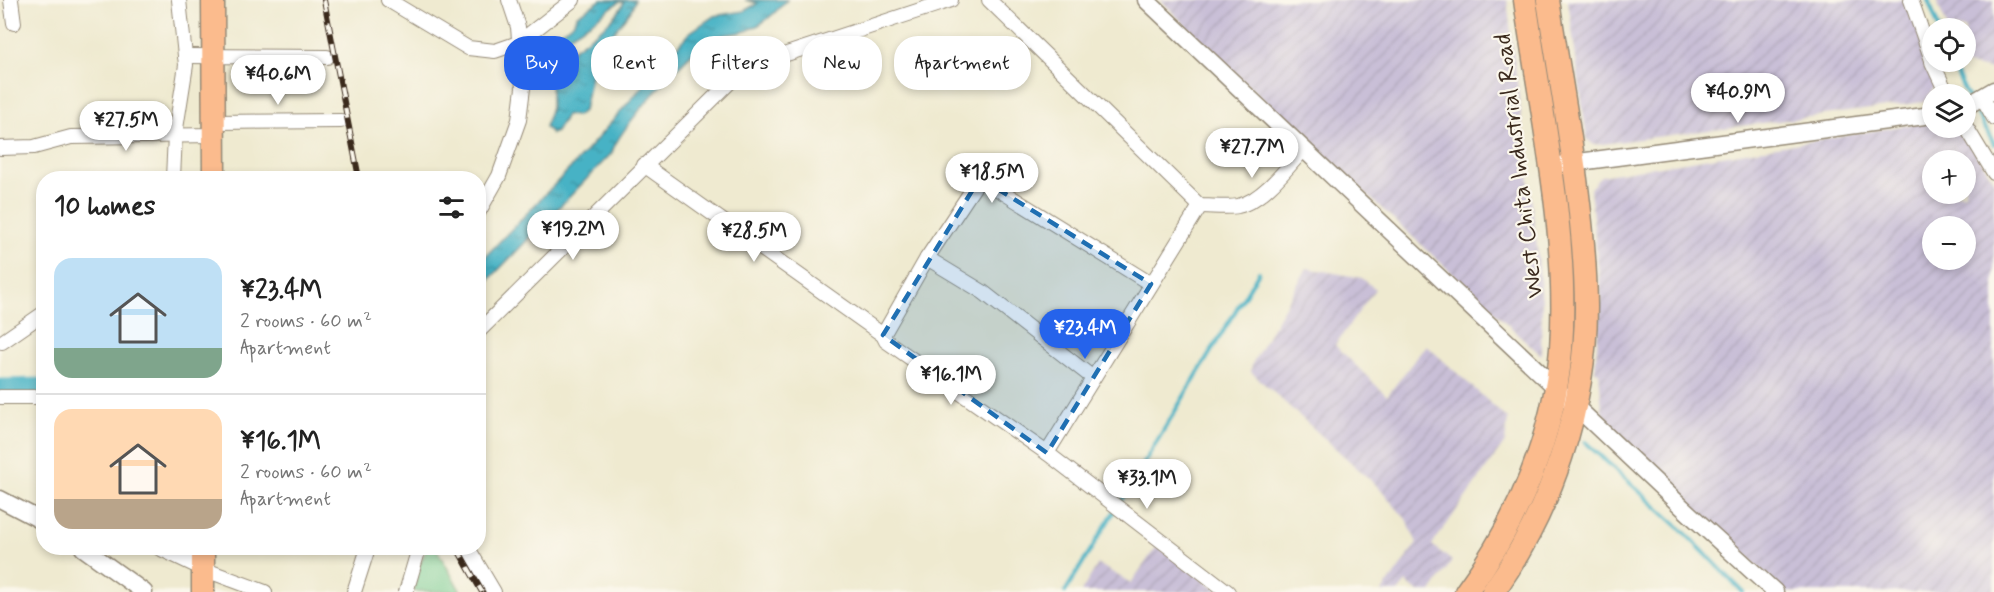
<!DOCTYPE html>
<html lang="en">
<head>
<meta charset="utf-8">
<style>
  :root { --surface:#fff; --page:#f6f6f6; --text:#222; --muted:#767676; --line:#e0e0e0; --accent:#2563eb }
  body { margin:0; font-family:Mynerve,sans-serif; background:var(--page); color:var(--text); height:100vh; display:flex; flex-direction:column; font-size:22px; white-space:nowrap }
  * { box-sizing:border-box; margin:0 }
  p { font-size:20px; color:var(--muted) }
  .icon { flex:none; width:33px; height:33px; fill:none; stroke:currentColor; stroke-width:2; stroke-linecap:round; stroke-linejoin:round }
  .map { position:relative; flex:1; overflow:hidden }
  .details { position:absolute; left:36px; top:171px; width:450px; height:384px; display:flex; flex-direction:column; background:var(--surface); border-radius:24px; box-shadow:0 3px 9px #0003 }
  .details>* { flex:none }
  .guide { position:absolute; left:504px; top:36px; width:570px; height:54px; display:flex; gap:12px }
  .controls { position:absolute; left:1922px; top:18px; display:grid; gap:12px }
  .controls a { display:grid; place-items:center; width:54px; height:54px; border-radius:50%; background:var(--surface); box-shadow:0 3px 9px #0003; font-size:30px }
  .price { position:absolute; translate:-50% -51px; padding:0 14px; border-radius:21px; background:#fff; color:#222; font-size:20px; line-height:39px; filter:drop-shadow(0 2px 3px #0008) }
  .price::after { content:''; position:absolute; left:50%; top:36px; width:18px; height:14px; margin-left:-9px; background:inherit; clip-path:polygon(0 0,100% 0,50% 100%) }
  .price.active { background:var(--accent); color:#fff }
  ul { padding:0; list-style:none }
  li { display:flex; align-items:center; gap:18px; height:150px; padding:0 18px }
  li+li { border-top:2px solid var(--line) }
  li span { display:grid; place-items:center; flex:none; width:168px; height:120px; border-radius:18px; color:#555 }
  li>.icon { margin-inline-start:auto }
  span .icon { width:72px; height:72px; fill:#fffc; stroke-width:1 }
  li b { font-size:26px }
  h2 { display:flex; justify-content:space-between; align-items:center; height:72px; padding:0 18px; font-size:26px }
  .pill { padding:0 21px; border-radius:24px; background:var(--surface); box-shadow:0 3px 9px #0003; font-size:21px; line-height:54px }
  .pill.active { background:var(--accent); color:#fff }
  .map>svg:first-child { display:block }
  .industrial { fill:url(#industrial-furrows); fill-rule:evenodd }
  .park { fill:#75ca8d; stroke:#587a56; stroke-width:1.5 }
  .water { fill:url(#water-ripples); stroke:#416e72; stroke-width:1.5 }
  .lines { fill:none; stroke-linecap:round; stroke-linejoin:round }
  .stream { stroke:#47b2c5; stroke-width:4 }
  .river { stroke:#47b2c5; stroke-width:21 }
  .minor-casing { stroke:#958a77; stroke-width:16 }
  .tertiary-casing { stroke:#958a77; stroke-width:19 }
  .trunk-casing { stroke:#958a77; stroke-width:25 }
  .minor { stroke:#fff; stroke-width:14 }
  .tertiary { stroke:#fff; stroke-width:16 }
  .trunk { stroke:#fbbb8d; stroke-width:22 }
  .rail-casing { stroke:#3b2a1e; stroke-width:6 }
  .rail { stroke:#fbf7ec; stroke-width:4; stroke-dasharray:11; stroke-linecap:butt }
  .marked { fill:#1f6fb2; fill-opacity:0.2; stroke:#1f6fb2; stroke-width:4.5; stroke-dasharray:12 8; stroke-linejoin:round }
  .labels { text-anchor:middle; stroke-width:4.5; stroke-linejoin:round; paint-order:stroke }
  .street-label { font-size:24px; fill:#3b2a1e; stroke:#fbf7ec }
</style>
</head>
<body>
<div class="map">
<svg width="1994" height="592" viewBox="0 0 1994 592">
  <defs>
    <pattern id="industrial-furrows" width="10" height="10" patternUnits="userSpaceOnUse" patternTransform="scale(1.5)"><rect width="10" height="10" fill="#c9bfd7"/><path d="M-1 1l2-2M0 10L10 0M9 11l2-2" fill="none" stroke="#aea4b8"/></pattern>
    <pattern id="water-ripples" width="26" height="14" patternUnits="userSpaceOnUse" patternTransform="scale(1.5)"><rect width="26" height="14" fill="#47b2c5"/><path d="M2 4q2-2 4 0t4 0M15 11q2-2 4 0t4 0" fill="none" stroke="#3c919f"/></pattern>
  </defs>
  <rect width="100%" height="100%" fill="#fbf7ec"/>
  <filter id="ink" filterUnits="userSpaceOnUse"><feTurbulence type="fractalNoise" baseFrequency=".0167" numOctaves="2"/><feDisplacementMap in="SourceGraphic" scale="12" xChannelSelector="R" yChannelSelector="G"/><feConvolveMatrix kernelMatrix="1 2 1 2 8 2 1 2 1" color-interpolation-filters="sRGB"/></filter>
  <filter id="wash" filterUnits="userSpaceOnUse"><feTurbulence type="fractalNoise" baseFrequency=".008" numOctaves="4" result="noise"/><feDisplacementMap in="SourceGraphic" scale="24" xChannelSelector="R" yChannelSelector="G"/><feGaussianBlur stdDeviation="1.35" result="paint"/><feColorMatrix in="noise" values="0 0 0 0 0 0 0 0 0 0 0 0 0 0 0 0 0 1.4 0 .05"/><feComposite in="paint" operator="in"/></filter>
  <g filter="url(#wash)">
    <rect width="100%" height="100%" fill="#efead0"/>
    <g class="industrial">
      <polygon points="1161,0 1507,0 1537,246 1542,301 1541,355 1202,43"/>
      <polygon points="1568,0 1906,0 1938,82 1924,102 1594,145 1587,139"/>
      <polygon points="1936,0 1994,0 1994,70 1962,64 1960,62 1965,62 1965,28 1948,28"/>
      <path d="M1932 121V128H1961L1994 181V592H1784L1603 421 1599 372 1595 371 1601 294 1590 189 1601 176ZM1932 160H1965V194H1932ZM1932 226H1965V260H1932Z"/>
      <polygon points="1307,268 1362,278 1375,289 1335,345 1387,396 1426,345 1508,419 1505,442 1432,545 1452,561 1431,592 1418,592 1406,582 1398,592 1382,592 1417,543 1406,519 1377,486 1251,372 1252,364"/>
      <polygon points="1157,546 1221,592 1081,592 1098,564 1131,583"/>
    </g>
    <polygon class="park" points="427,548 436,548 461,592 414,591 417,571"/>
    <g class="water">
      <path d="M601 0H635L631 10 595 56 584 110 577 116 566 115 556 132 552 134 545 127 551 107V82L569 72 570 64 563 57C580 43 618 21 624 2H619L593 21 549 48 540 66 537 65 539 62 536 61V51L574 22 576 16Z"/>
      <path d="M745 0H787C775 13 760 28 742 32 730 35 719 34 707 41 688 53 616 132 612 153L479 290V263L581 157 689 33 714 16 744 11 758 3Z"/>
    </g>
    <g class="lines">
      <g class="stream">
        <polyline points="1928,0 1939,28"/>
        <polyline points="1951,62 1969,99"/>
        <polyline points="1974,108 1994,144"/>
        <polyline points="1585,442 1684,532 1743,592"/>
        <polyline points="1119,504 1259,272"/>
        <polyline points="1065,592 1115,510"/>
      </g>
      <polyline class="river" points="0,389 44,388"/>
    </g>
  </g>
  <g filter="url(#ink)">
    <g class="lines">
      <g class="minor-casing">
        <g id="minor">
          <polyline points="11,0 14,23"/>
          <polyline points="388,0 468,48 495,51 518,43 573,0"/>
          <path d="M989 0 1200 206C1212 206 1227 208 1238 206 1262 201 1288 167 1303 150"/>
          <polyline points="1911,0 1932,60"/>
          <polyline points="185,56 327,57"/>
          <polyline points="1932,62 1947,94"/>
          <polyline points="1982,97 1994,118"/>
          <polyline points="215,122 341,121"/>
          <polyline points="1965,125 1994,173"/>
          <polyline points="0,148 34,147 71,137 215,135"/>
          <polyline points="644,165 883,335 886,341 1047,453 1228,592"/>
          <polyline points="173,178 175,135 186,65 179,0"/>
          <polyline points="478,213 499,176 519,120 523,88 518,27 509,0"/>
          <polyline points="927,258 983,292 1093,378"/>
          <polyline points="478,332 744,68 951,0"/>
          <polyline points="883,335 927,258 980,178 1151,284"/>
          <polyline points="2,342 44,313"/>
          <polyline points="0,397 44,397"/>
          <polyline points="1047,453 1200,206"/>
          <polyline points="159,548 203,569 265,592"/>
          <polyline points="468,548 494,592"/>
          <polyline points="354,592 368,548"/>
          <polyline points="406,592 419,548"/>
        </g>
      </g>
      <g class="tertiary-casing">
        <g id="tertiary">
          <polyline points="1146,0 1682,507 1775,592"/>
          <polyline points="1965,107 1994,90"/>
          <polyline points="1564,164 1932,115"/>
          <polyline points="0,499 44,522"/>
          <polyline points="83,548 144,592"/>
        </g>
      </g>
      <g class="trunk-casing">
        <g id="trunk">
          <polyline points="213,0 214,178"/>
          <polyline points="203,548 203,592"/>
          <path d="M1466 592C1518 522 1554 436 1561 349 1569 233 1541 114 1525 0"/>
          <path d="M1493 592C1551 511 1586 407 1586 307 1585 204 1563 101 1548 0"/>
        </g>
      </g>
      <use href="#minor" class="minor"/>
      <use href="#tertiary" class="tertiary"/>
      <use href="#trunk" class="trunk"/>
      <g class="rail-casing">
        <g id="rail">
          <polyline points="324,0 359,178"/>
          <polyline points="457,548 482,592"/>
        </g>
      </g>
      <use href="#rail" class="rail"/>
    </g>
  </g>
  <path class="marked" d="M980 178 1151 284 1047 453 883 335Z"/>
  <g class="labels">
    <g class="street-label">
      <text transform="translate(1518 166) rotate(-97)" y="8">West Chita Industrial Road</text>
    </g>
  </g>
</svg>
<div class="controls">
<a><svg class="icon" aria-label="locate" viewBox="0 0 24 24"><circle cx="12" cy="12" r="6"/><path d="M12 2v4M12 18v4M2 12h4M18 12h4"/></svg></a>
<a><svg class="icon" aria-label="layers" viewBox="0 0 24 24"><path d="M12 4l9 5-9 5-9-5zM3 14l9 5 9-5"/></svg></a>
<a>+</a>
<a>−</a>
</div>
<b class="price" style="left:278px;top:106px">¥40.6M</b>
<b class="price" style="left:1738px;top:124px">¥40.9M</b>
<b class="price" style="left:126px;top:152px">¥27.5M</b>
<b class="price" style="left:1252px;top:179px">¥27.7M</b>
<b class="price" style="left:992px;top:204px">¥18.5M</b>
<b class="price" style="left:573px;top:261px">¥19.2M</b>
<b class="price" style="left:754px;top:263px">¥28.5M</b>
<b class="price active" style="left:1085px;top:360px">¥23.4M</b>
<b class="price" style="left:951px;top:406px">¥16.1M</b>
<b class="price" style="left:1147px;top:510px">¥33.1M</b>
<div class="guide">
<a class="pill active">Buy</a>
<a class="pill">Rent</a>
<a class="pill">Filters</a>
<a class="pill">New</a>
<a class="pill">Apartment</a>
</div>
<section class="details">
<h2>10 homes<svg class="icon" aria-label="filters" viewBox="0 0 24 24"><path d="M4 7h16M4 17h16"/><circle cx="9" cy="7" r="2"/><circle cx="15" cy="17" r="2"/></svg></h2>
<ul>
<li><span style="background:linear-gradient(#bfe0f5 75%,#7fa58c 0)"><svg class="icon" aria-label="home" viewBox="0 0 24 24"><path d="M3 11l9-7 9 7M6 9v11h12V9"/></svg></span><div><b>¥23.4M</b><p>2 rooms · 60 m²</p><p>Apartment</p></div></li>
<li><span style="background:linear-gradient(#ffd9b3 75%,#b9a48a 0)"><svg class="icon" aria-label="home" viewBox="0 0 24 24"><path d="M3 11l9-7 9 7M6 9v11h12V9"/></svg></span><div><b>¥16.1M</b><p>2 rooms · 60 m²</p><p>Apartment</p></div></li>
</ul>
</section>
</div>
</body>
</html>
